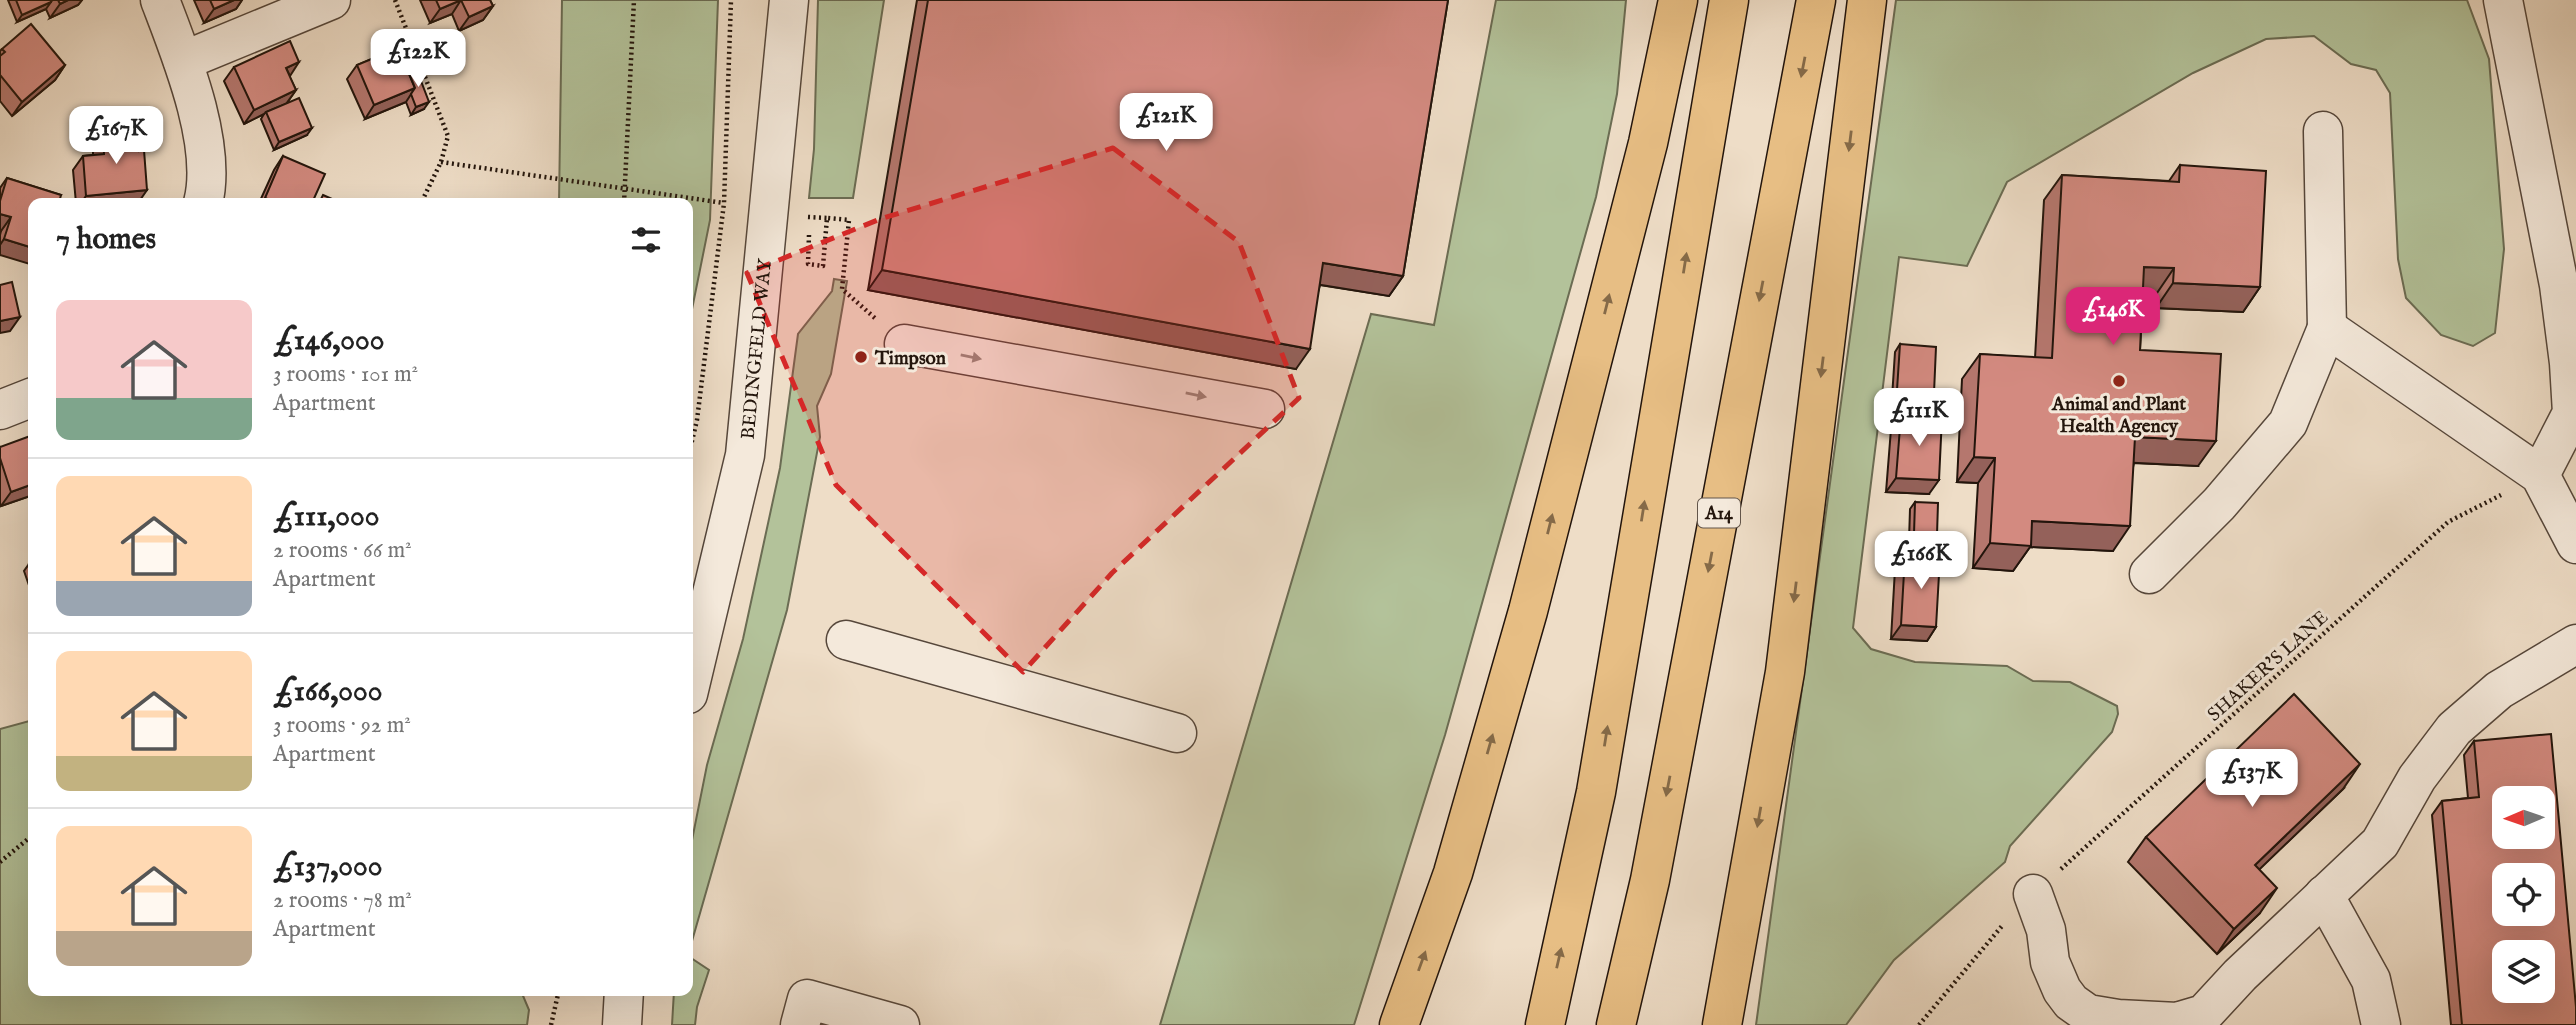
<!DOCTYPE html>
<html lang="en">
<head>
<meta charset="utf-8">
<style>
  :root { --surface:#fff; --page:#f6f6f6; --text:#222; --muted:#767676; --line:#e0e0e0; --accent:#db2777 }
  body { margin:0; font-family:"IM FELL English",serif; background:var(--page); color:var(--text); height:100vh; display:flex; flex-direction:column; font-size:26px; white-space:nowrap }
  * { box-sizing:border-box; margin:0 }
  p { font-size:23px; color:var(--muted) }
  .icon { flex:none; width:38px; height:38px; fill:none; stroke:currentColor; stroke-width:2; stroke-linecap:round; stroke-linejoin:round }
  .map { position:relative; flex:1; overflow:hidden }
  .panel { position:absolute; left:28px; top:198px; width:665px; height:798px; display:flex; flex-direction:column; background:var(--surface); border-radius:14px; box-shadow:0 7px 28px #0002 }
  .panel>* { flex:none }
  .needle { width:46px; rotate:268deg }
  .controls { position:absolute; left:2492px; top:786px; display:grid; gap:14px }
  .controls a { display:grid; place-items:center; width:63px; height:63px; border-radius:14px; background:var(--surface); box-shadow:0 7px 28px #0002; font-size:35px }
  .price { position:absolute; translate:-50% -60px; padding:0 16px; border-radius:14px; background:#fff; color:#222; font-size:23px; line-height:46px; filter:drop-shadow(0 2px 4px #0008) }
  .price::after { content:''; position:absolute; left:50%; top:42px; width:21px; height:16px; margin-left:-10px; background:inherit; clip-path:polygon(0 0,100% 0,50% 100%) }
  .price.selected { background:var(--accent); color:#fff }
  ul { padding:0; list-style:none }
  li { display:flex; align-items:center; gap:21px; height:175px; padding:0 28px }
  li+li { border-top:2px solid var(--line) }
  li span { display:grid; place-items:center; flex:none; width:196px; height:140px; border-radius:14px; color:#555 }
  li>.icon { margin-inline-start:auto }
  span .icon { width:84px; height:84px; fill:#fffc; stroke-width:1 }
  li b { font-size:30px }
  h2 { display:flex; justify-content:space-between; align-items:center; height:84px; padding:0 28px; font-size:30px }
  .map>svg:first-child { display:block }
  .green { fill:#b3c29a; stroke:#6b6c53; stroke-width:2 }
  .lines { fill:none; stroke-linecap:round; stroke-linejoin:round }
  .minor-casing { stroke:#56473b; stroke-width:41 }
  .highway-casing { stroke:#23150c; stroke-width:41 }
  .path { stroke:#23150c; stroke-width:4.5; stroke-dasharray:2 3.5; stroke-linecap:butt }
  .minor { stroke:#f4e9db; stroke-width:38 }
  .highway { stroke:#e7be84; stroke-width:38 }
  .wall { fill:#b5776e; stroke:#23150c; stroke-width:2 }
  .shaded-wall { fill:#94615a; stroke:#23150c; stroke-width:2 }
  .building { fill:#d38a80; stroke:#23150c; stroke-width:2; fill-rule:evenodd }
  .oneway { fill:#856a48 }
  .oneway2 { fill:#968a7e }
  .marked { fill:#d62828; fill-opacity:0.2; stroke:#d62828; stroke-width:5; stroke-dasharray:14 9; stroke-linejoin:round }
  .poi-dot { fill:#8f2418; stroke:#f4e9db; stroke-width:2.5 }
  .labels { text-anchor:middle; stroke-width:6; stroke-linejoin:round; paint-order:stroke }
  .shield { fill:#f4e9db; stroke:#62554a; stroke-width:2 }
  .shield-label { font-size:18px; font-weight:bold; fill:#23150c }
  .street-label { font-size:19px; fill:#23150c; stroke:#f4e9db }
  .poi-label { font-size:19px; font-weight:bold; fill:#23150c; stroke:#f4e9db; text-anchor:start }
</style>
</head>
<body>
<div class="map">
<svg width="2576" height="1025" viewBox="0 0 2576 1025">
  <rect width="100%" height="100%" fill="#eeddc7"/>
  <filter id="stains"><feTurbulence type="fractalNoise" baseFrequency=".00286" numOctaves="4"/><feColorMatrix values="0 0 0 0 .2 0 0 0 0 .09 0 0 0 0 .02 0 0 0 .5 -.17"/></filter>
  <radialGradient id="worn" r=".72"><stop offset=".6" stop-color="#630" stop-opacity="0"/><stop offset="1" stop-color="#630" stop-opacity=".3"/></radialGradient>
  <g class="green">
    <polygon points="562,0 718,0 710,220 688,329 688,203 559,203"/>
    <polygon points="818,0 884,0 853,198 809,198 814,149"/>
    <polygon points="1496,0 1626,0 1617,94 1596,197 1445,735 1354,1025 1160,1025 1371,314 1434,325"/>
    <polygon points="1896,0 2467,0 2489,59 2504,249 2495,333 2473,346 2441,335 2406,298 2398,259 2390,93 2376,70 2351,64 2314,36 2266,39 2193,73 2007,182 1967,266 1899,257 1853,628 1871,649 1915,662 2007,666 2033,681 2070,682 2117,706 2118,714 2112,732 2010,846 2005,862 1894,960 1846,1025 1756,1025"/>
    <polygon points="834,279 847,281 831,374 817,406 820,437 787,610 688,955 688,860 707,765 743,639 780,468 798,334 832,291"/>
    <polygon points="33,720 33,990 521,991 529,1010 527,1025 0,1025 0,729"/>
    <polygon points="688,956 709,970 697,1007 695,1025 672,1025 674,991 688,990"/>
  </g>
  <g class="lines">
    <g class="minor-casing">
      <g id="minor">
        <path d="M160 0C181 55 218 145 203 203"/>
        <polyline points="2503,0 2559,285 2569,363 2572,413 2540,475"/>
        <polyline points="183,61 331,0"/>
        <polyline points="2323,131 2327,328"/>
        <polyline points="904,344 1265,409"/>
        <polyline points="0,410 33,397"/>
        <polyline points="2149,574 2219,504 2288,423 2327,328 2540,475 2576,544"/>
        <polyline points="846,640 1177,733"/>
        <path id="s1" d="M688 694 745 455 789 0"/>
        <polyline points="2033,894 2046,930 2050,962 2062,990 2071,1002 2088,1014 2118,1019 2177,1022 2204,1014 2240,975 2380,843 2417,778 2454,729 2499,690 2576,644"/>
        <polyline points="2324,895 2371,980 2381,1025"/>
        <polyline points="622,1025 624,990"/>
        <polyline points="800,1025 807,999 900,1025"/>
      </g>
    </g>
    <g class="highway-casing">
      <g id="highway">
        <polyline points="1399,1025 1453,873 1528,611 1648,143 1678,0"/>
        <polyline points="1545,1025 1596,792 1729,0"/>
        <polyline points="1616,1025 1650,880 1816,0"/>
        <polyline points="1722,1025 1785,672 1867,0"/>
      </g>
    </g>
    <g class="path">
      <polyline points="395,0 448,136 441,162 421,203"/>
      <polyline points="441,162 724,203"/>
      <polyline points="624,203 634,0"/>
      <polyline points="808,217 827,218"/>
      <polyline points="809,235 808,264 823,266 827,218 849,220 842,289 876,319"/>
      <polyline points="688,458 697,420 724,203 731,0"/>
      <polyline points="0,862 33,835"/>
      <polyline points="2061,869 2448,522 2501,495"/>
      <polyline points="496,990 533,990"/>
      <polyline points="551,1025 559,990"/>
      <polyline points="1919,1025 2002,926"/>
    </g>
    <use href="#minor" class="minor"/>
    <use href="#highway" class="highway"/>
  </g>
  <g class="wall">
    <polygon points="8,0 82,0 78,5 50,18 46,9 17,22"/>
    <polygon points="194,0 242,0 236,9 204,23"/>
    <polygon points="420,0 490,0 493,6 483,20 459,31 452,14 430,23"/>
    <polygon points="917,0 1448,0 1403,276 1389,296 1320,285 1296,369 868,290"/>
    <polygon points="398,48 424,109 411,115 406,102 365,119 347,79 357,65"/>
    <polygon points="2,49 65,65 55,80 12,116 0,101 0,51"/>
    <polygon points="234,67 289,76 296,90 287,103 307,135 274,150 261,119 264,114 244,124 224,81"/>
    <polygon points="103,136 139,151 138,203 76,203 73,170 83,156 93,155 93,151"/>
    <polygon points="283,156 312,203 259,203 274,170"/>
    <polygon points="2180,165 2260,287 2243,312 2156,308 2157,293 2143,293 2140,350 2198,466 2134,463 2113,551 2030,547 2013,571 1973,568 1978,483 1957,482 1962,379 1980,354 2035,358 2044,200 2062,175 2169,181"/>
    <polygon points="7,178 61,195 0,255 0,235 1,231 0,231 0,188"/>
    <polygon points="1900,344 1929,400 1892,398 1895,352"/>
    <polygon points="1901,415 1929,494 1886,492 1891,429"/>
    <polygon points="0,447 33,495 1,506 0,503"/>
    <polygon points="1915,502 1932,542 1909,541 1910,509"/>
    <polygon points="1905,555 1936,627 1927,641 1891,639 1895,569"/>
    <polygon points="33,563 33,597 24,571 29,564"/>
    <polygon points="2474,741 2576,1025 2451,1025 2432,815 2442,801 2468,798 2464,755"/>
    <polygon points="2343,789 2259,869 2260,913 2217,954 2128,862 2146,837"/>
  </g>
  <g class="shaded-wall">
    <polygon points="68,0 82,0 78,5 50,18 60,4"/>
    <polygon points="234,0 242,0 236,9 204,23 214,9"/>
    <polygon points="461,0 452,14 430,23 440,9"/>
    <polygon points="51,2 46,9 17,22 22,15"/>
    <polygon points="493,6 483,20 459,31 469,17"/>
    <polygon points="299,62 290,76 286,68"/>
    <polygon points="65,65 55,80 12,116 22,102"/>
    <polygon points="415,88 406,102 365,119 374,105"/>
    <polygon points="296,90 286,104 266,112 264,114 244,124 254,110"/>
    <polygon points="429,102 424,109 411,115 416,107"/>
    <polygon points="312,128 307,135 274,150 279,142"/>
    <polygon points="147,190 138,203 81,203 86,196"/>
    <polygon points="0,214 11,217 1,231 0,231"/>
    <polygon points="4,239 33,248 33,265 0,255 0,245"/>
    <polygon points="1323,263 1403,276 1389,296 1309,283"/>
    <polygon points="2144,267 2174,268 2157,293 2127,292"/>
    <polygon points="882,270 1310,349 1296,369 868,290"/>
    <polygon points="2173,283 2260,287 2243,312 2156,308"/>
    <polygon points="20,317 10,331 0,333 0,321"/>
    <polygon points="1897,390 1934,393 1929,400 1892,398"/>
    <polygon points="2135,437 2216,441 2198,466 2118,462"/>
    <polygon points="1974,457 1995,458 1978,483 1957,482"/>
    <polygon points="1896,478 1939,480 1929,494 1886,492"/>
    <polygon points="33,484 33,495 1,506 11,492"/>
    <polygon points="2032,521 2130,526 2113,551 2030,547 2013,571 1973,568 1990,543"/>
    <polygon points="1914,534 1937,535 1932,542 1909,541"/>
    <polygon points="1901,625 1936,627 1927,641 1891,639"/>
    <polygon points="2360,764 2343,789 2238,890 2255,865"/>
    <polygon points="2277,888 2260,913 2217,954 2234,929"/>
  </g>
  <g class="building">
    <polygon points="16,0 51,0 51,2 22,15"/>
    <polygon points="58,0 68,0 60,4"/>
    <polygon points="210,0 234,0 214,9"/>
    <polygon points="436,0 461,0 440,9"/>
    <polygon points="461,0 490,0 493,6 469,17"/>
    <polygon points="928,0 1448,0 1403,276 1323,263 1310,349 882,270"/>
    <polygon points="31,24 65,65 22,102 0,75 0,56 5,52 2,49"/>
    <polygon points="290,41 299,62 286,68 296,90 254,110 234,67"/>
    <polygon points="398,48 415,88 374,105 357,65"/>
    <polygon points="416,68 429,102 416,107 411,94 415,88 408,71"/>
    <polygon points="299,98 312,128 279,142 266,112"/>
    <polygon points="132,130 138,136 139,151 144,150 147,190 86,196 83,156 104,154 103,136 109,131"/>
    <polygon points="283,156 325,174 312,203 277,203 265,198"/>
    <polygon points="2180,165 2266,171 2260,287 2173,283 2174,268 2144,267 2140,350 2221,354 2216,441 2135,437 2130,526 2032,521 2031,546 1990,543 1995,458 1974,457 1980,354 2052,358 2062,175 2179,182"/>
    <polygon points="7,178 61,195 59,203 33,203 33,248 4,239 11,217 0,214 0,201"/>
    <polygon points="323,195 341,203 319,203"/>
    <polygon points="12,282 20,317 0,321 0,285"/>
    <polygon points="1900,344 1936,347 1934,393 1897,390"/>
    <polygon points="1901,415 1942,417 1939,480 1896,478"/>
    <polygon points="33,435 33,484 11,492 0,458 0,447"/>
    <polygon points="1915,502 1938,503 1937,535 1914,534"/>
    <polygon points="1905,555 1940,557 1936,627 1901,625"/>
    <polygon points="33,563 33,575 29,564"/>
    <polygon points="2294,694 2360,764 2255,865 2277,888 2234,929 2146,837"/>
    <path d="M2551 734 2576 1007V1025H2462L2442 801 2479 797 2474 741ZM2504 798H2543V836H2504ZM2504 875H2543V914H2504ZM2504 952H2543V990H2504Z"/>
  </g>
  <defs><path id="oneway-solid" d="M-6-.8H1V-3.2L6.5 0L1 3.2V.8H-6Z" transform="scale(1.75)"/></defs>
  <g class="oneway">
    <use href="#oneway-solid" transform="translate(1803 67) rotate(101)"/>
    <use href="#oneway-solid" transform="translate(1850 141) rotate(97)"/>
    <use href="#oneway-solid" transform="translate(1685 263) rotate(-81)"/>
    <use href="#oneway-solid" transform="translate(1761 291) rotate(101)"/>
    <use href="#oneway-solid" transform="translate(1607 304) rotate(-76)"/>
    <use href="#oneway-solid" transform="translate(1822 367) rotate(97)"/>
    <use href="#oneway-solid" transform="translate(1643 511) rotate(-81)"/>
    <use href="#oneway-solid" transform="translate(1550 524) rotate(-76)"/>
    <use href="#oneway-solid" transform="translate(1710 562) rotate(101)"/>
    <use href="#oneway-solid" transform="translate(1795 592) rotate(97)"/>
    <use href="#oneway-solid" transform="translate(1606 736) rotate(-81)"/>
    <use href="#oneway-solid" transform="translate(1490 744) rotate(-74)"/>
    <use href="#oneway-solid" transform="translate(1668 786) rotate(101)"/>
    <use href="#oneway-solid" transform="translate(1759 817) rotate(100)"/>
    <use href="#oneway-solid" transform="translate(1559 958) rotate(-77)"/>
    <use href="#oneway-solid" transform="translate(1422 961) rotate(-70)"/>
  </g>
  <g class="oneway2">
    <use href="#oneway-solid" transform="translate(971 357) rotate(11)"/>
    <use href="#oneway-solid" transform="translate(1196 395) rotate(11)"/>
  </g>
  <path class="marked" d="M1113 148 1239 242 1299 398 1112 573 1023 672 836 485 747 273 880 219Z"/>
  <g class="poi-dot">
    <circle cx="861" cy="357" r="7"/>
    <circle cx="2119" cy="381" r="7"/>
  </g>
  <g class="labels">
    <rect class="shield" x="1698" y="498.5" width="42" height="29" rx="5"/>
    <g class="shield-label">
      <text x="1719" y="519">A14</text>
    </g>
    <g class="street-label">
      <text dy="7" stroke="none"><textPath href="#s1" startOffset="352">BEDINGFELD WAY</textPath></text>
      <text transform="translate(2267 665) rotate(-42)" y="7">SHAKER'S LANE</text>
    </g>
    <g class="poi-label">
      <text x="875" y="364">Timpson</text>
      <text x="2119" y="410" text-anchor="middle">Animal and Plant<tspan x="2119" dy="22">Health Agency</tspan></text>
    </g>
  </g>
  <rect width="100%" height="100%" filter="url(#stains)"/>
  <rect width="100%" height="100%" fill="url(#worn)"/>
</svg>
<div class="controls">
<a><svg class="needle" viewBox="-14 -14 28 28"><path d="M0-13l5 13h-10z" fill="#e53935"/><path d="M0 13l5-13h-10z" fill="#767676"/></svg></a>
<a><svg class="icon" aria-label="locate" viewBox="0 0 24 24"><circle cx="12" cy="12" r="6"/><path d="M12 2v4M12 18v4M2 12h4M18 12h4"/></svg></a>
<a><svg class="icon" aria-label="layers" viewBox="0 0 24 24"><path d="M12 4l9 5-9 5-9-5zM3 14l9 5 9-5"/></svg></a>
</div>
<b class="price" style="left:418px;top:89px">£122K</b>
<b class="price" style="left:1166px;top:153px">£121K</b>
<b class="price" style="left:116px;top:166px">£167K</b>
<b class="price selected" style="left:2113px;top:347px">£146K</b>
<b class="price" style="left:1919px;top:448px">£111K</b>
<b class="price" style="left:1921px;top:591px">£166K</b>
<b class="price" style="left:2252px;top:809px">£137K</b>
<section class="panel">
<h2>7 homes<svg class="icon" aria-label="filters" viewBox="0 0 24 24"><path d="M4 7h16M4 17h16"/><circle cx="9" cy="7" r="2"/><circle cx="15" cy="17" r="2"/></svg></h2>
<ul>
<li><span style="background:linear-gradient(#f6c9c9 70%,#7fa58c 0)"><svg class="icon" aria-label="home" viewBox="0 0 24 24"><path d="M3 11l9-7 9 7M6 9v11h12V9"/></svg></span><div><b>£146,000</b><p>3 rooms · 101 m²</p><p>Apartment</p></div></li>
<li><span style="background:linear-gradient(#ffd9b3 75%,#9aa5b1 0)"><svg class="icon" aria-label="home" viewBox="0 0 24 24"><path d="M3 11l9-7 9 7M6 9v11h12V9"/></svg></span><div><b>£111,000</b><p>2 rooms · 66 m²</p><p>Apartment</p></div></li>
<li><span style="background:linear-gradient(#ffd9b3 75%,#c2b280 0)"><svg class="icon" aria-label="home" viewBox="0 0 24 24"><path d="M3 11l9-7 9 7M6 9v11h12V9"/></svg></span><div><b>£166,000</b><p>3 rooms · 92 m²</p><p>Apartment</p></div></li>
<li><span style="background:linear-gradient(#ffd9b3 75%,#b9a48a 0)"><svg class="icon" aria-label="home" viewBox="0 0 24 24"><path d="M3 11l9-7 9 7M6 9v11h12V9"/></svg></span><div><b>£137,000</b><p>2 rooms · 78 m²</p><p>Apartment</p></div></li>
</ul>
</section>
</div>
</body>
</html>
